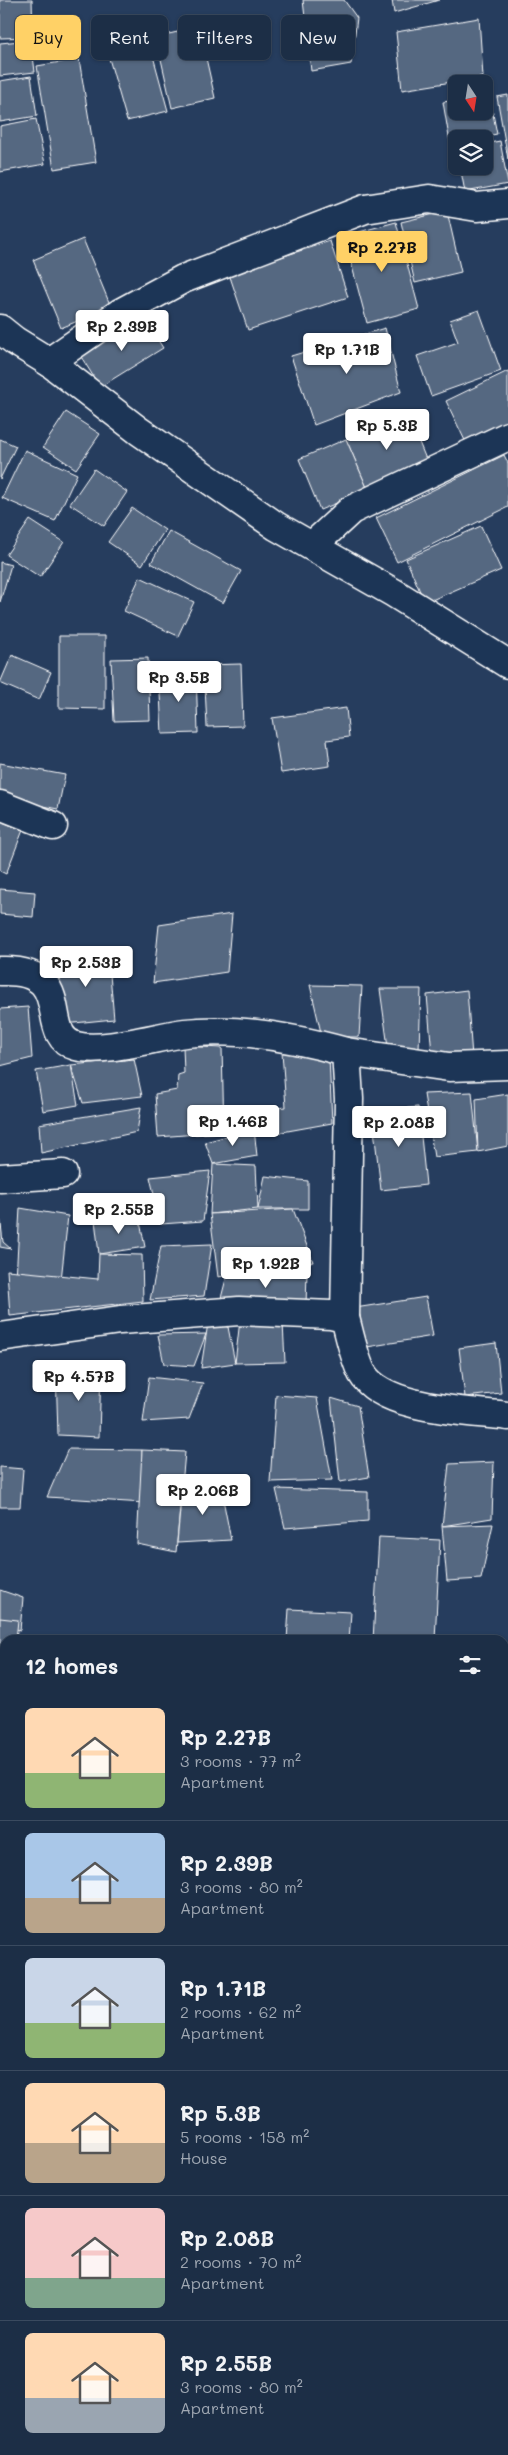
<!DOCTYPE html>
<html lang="en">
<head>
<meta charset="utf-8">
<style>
  :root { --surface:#1c2e46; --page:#293a51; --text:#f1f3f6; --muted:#a0a8b3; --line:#3a4a5f; --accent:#ffd166 }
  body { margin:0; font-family:Mali,sans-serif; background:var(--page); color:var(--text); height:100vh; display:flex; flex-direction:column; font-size:19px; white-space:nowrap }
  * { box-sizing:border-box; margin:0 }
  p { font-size:16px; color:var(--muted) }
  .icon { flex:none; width:28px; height:28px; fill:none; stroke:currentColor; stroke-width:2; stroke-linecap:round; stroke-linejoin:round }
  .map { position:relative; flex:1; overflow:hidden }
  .details { position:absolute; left:0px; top:1635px; width:509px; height:820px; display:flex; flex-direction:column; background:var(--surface); border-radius:15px 15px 0 0; box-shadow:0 1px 4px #0004,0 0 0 1px var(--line) }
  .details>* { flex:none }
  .banner { position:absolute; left:15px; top:15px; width:479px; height:45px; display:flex; gap:10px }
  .needle { width:32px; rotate:168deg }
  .tools { position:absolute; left:448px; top:75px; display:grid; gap:10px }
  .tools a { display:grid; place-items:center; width:45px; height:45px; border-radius:8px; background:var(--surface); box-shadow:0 1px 4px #0004,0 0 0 1px var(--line); font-size:25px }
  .price { position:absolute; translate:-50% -42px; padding:0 11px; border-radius:5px; background:#fff; color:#222; font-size:16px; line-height:32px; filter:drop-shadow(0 1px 2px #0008) }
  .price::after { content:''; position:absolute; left:50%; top:30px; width:15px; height:11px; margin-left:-8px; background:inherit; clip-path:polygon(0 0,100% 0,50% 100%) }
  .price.selected { background:var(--accent); color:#111 }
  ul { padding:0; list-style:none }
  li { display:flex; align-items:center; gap:15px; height:125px; padding:0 25px }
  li+li { border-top:1px solid var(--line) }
  li span { display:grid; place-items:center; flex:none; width:140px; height:100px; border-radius:8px; color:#555 }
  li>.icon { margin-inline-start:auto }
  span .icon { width:60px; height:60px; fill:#fffc; stroke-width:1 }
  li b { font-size:21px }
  h2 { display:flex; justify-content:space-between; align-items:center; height:60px; padding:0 25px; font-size:21px }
  .pill { padding:0 18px; border-radius:8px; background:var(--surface); box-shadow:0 1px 4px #0004,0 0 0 1px var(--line); font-size:18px; line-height:45px }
  .pill.selected { background:var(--accent); color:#111 }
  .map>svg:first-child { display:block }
  .building { fill:#556781; stroke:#fff }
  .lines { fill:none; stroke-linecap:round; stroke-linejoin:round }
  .minor-casing { stroke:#fff; stroke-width:31 }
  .minor { stroke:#1d3557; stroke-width:28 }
</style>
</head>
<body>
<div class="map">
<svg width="508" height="2455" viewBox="0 0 508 2455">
  <rect width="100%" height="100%" fill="#263d5e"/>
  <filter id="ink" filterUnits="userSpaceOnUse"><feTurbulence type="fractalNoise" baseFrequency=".02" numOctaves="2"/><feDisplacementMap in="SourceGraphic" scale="10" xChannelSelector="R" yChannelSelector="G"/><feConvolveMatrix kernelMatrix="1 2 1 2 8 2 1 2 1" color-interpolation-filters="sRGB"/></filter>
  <g filter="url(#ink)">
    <g class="building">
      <polygon points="0,0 32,0 33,37 0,38"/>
      <polygon points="303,0 344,0 357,18 351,64 311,71"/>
      <polygon points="392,0 439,0 394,13"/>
      <polygon points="479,18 483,77 402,90 396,32"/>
      <polygon points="144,23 168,111 127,121 102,34"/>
      <polygon points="199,27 215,98 172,108 156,37"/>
      <polygon points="31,40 35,72 0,76 0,43"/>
      <polygon points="79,59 96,162 54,169 37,66"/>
      <polygon points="31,76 37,116 0,122 0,81"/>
      <polygon points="489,94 497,134 471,139 456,139 456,142 450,143 443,102 456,100 456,111 484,111 484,95"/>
      <polygon points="508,95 508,159 497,97"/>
      <polygon points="36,119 45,164 0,172 0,126"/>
      <polygon points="500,141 508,184 465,192 460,166 484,166 484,144"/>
      <polygon points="447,211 461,272 415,283 401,222"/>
      <polygon points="396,222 419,309 367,323 344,236"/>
      <polygon points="83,239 111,307 61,328 33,260"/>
      <polygon points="330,241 348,297 248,330 229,274"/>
      <polygon points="479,310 501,371 431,396 417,356 458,342 450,320"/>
      <polygon points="143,316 163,348 100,387 80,355"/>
      <polygon points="385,328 401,392 314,425 291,356"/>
      <polygon points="508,371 508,430 469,449 446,401"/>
      <polygon points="66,412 100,434 76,469 43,447"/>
      <polygon points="407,413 428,464 368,490 346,439"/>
      <polygon points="0,439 16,446 0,479"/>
      <polygon points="346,439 368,490 320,510 299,459"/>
      <polygon points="25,450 77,474 55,521 2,498"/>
      <polygon points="504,455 508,463 508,507 397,562 376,518"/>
      <polygon points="94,469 127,492 104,526 70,504"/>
      <polygon points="132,508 165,530 142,565 108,542"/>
      <polygon points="30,520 64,542 40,577 6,555"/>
      <polygon points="481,526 501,570 425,603 406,559"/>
      <polygon points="169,531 241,571 223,603 151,563"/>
      <polygon points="0,562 11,565 0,602"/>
      <polygon points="140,577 194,602 178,636 124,611"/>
      <polygon points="59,636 105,636 105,709 59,708"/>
      <polygon points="12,655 51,672 39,700 0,683"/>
      <polygon points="148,658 150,720 114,721 111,659"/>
      <polygon points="241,664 243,726 207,727 204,665"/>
      <polygon points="196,671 198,733 162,734 159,673"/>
      <polygon points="346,708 349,737 327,740 330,766 281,773 272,718"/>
      <polygon points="0,763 65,775 58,809 0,798"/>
      <polygon points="0,821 23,830 6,874 0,871"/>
      <polygon points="0,889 35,892 33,917 0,914"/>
      <polygon points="232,914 227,972 153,983 159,925"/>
      <polygon points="108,952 114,1019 64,1024 57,956"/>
      <polygon points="310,985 362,986 359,1037 322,1037"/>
      <polygon points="380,989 421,989 419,1049 388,1047"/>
      <polygon points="467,990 472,1057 432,1054 427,995"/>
      <polygon points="28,1007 32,1058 0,1066 0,1009"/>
      <polygon points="183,1046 222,1048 224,1132 158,1137 155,1094 177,1090 178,1075 184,1073"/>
      <polygon points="282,1052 329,1057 332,1123 271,1134 277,1108 286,1107"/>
      <polygon points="134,1059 142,1096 83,1103 71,1065"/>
      <polygon points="71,1065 78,1105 43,1111 36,1071"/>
      <polygon points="472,1092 478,1152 434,1157 424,1094"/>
      <polygon points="508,1094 508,1146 478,1152 476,1099"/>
      <polygon points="141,1107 137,1132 41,1153 39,1124"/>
      <polygon points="418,1107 426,1185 381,1190 372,1112"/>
      <polygon points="254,1129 257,1156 213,1164 205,1142"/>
      <polygon points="213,1164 256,1166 258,1209 210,1214"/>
      <polygon points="210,1171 203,1221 161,1224 150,1177"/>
      <polygon points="265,1176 308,1181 308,1209 258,1209"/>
      <polygon points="20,1208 68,1216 61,1280 16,1279"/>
      <polygon points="293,1209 313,1262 218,1277 210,1214"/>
      <polygon points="0,1215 3,1242 11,1249 0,1247"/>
      <polygon points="139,1217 145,1247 99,1254 95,1220"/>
      <polygon points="212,1244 204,1296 150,1300 161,1246"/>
      <polygon points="99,1254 142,1255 143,1301 10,1316 7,1270 98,1279"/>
      <polygon points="307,1272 306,1305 220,1302 227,1275"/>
      <polygon points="426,1297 433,1336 361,1348 355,1308"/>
      <polygon points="240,1320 283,1323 285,1362 235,1363"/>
      <polygon points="208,1323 228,1327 235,1363 201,1368"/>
      <polygon points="206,1334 194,1366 164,1364 158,1335"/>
      <polygon points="496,1343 501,1393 465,1397 459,1348"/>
      <polygon points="101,1368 99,1437 58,1435 56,1369"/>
      <polygon points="149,1377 203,1383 189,1419 143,1422"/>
      <polygon points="276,1395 317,1398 332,1480 270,1482"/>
      <polygon points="331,1398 358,1406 369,1477 340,1482"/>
      <polygon points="68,1449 142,1450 144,1503 47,1497"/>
      <polygon points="142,1450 185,1452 176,1552 137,1544"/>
      <polygon points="494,1462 492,1518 442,1526 449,1464"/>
      <polygon points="0,1467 23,1469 20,1507 0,1507"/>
      <polygon points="182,1488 221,1489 231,1540 177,1543"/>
      <polygon points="276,1489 368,1492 368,1521 285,1528"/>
      <polygon points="493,1524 481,1579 447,1581 442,1526"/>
      <polygon points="379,1537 440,1540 435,1640 373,1640"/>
      <polygon points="0,1590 23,1598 20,1630 0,1625"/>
      <polygon points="289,1609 351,1612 349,1640 287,1640"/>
      <polygon points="0,1618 18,1620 16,1640 5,1640 5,1658 0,1658"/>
      <rect x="504" y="1652" width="4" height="77"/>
      <polygon points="0,1659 5,1659 5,1693 0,1692"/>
      <polygon points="0,1693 5,1693 5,1749 0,1748"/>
      <polygon points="0,1869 5,1869 5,1926 0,1927"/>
      <polygon points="5,1926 5,1990 0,1990 0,1927"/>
      <rect x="0" y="2095" width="5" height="67"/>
      <rect x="504" y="2109" width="4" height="118"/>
      <polygon points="5,2172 5,2228 0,2228 0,2173"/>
      <rect x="504" y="2232" width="4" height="137"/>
      <polygon points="0,2254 5,2255 4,2322 0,2322"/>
      <polygon points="508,2382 508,2455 503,2455 504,2450"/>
      <polygon points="51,2450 85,2450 84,2455 50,2455"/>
      <rect x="117" y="2450" width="45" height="5"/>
      <rect x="269" y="2450" width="46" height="5"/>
      <rect x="324" y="2450" width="61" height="5"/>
      <rect x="388" y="2450" width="52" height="5"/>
    </g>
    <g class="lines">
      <g class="minor-casing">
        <g id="minor">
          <polyline points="0,329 15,341 49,362 139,431 276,526 394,593 508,664"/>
          <polyline points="49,362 120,313 183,279 365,209 429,199 477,207 508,204"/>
          <polyline points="312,546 351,510 508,436"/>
          <polyline points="0,805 53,826"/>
          <path d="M0 971C79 968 36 1035 76 1046 103 1053 155 1037 185 1033 238 1027 295 1038 346 1052L349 1099 345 1318"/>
          <polyline points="346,1052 449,1067 508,1065"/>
          <polyline points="0,1178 63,1174"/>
          <path d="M0 1337 120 1320 239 1311 331 1315 345 1318C350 1336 354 1357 362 1373 383 1410 469 1411 508 1416"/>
          <polyline points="0,2029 5,2029"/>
          <polyline points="504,2030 508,2030"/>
        </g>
      </g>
      <use href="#minor" class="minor"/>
    </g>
  </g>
</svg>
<div class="tools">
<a><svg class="needle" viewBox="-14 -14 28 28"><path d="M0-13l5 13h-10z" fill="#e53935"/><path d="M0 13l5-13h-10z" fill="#a0a8b3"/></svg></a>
<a><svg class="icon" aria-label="layers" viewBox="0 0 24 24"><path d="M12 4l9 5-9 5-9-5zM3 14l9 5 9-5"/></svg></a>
</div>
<b class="price selected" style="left:382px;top:273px">Rp 2.27B</b>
<b class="price" style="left:122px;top:352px">Rp 2.39B</b>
<b class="price" style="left:347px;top:375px">Rp 1.71B</b>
<b class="price" style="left:387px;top:451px">Rp 5.3B</b>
<b class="price" style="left:179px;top:703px">Rp 3.5B</b>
<b class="price" style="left:86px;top:988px">Rp 2.53B</b>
<b class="price" style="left:233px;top:1147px">Rp 1.46B</b>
<b class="price" style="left:399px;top:1148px">Rp 2.08B</b>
<b class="price" style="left:119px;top:1235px">Rp 2.55B</b>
<b class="price" style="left:266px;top:1289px">Rp 1.92B</b>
<b class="price" style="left:79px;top:1402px">Rp 4.57B</b>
<b class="price" style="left:203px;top:1516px">Rp 2.06B</b>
<div class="banner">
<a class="pill selected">Buy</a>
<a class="pill">Rent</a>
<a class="pill">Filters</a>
<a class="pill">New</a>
</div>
<section class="details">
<h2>12 homes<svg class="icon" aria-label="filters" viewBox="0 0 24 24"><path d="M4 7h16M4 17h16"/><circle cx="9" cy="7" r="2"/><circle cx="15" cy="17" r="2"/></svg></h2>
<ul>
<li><span style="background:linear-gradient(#ffd9b3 65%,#8fb573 0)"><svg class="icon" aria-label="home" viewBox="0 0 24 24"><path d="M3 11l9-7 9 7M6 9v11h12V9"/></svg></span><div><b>Rp 2.27B</b><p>3 rooms · 77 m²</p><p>Apartment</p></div></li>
<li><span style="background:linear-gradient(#a9c7e8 65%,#b9a48a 0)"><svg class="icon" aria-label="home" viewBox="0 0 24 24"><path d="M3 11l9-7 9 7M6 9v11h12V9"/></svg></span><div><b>Rp 2.39B</b><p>3 rooms · 80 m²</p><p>Apartment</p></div></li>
<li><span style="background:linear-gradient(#c9d6e8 65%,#8fb573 0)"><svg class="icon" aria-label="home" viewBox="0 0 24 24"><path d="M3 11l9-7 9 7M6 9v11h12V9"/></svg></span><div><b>Rp 1.71B</b><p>2 rooms · 62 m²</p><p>Apartment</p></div></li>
<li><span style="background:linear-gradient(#ffd9b3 60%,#b9a48a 0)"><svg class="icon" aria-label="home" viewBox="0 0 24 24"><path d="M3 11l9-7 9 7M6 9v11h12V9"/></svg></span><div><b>Rp 5.3B</b><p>5 rooms · 158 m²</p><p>House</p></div></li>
<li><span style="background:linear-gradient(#f6c9c9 70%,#7fa58c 0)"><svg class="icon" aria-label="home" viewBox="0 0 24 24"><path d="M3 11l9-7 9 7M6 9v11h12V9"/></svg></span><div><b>Rp 2.08B</b><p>2 rooms · 70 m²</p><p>Apartment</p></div></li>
<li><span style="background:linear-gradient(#ffd9b3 65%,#9aa5b1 0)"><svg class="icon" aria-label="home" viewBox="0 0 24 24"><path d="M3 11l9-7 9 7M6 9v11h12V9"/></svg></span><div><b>Rp 2.55B</b><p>3 rooms · 80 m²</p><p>Apartment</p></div></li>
</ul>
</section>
</div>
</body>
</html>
